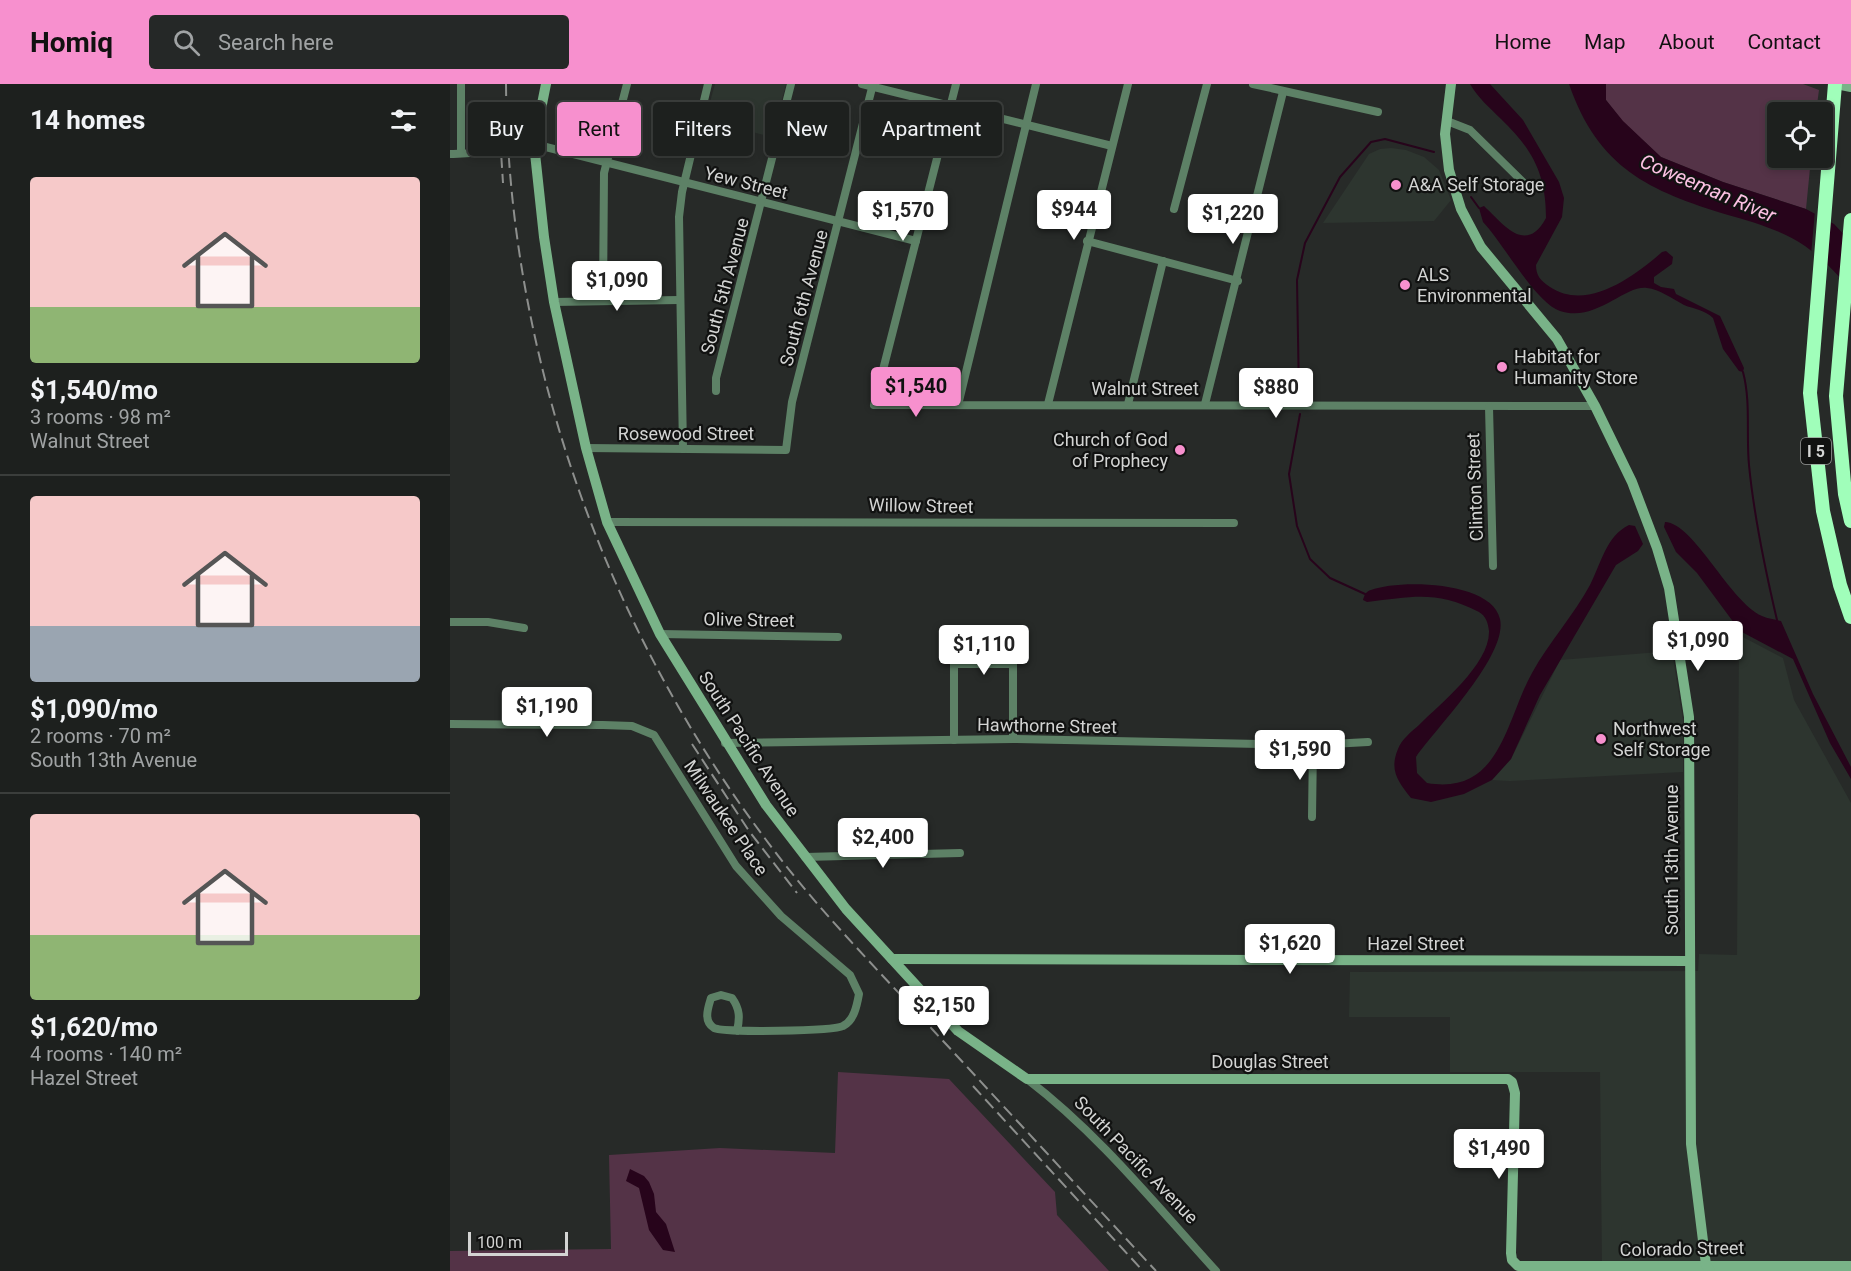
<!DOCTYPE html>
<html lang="en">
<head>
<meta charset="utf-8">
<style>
  :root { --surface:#1d201e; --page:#252827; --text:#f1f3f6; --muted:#a0a3a4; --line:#3b3e3c; --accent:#f790ce }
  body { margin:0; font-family:Roboto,sans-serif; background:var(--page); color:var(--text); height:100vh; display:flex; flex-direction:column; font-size:22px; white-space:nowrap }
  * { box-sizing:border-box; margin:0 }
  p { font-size:20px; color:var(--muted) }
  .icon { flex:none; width:33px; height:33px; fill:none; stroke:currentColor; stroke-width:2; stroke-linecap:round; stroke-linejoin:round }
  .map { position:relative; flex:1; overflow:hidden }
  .sheet { display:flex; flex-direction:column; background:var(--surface); width:450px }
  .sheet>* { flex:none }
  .top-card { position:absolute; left:18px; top:18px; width:570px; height:54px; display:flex; gap:12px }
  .fabs { position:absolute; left:1317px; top:18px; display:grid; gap:12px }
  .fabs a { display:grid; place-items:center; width:66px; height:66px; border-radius:6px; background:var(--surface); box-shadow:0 3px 9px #0003,0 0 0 2px var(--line); font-size:30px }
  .scale { position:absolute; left:18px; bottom:15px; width:100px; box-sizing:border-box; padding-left:6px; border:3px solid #d3d4d3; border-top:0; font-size:16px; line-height:21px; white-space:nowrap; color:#d3d4d3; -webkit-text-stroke:4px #111211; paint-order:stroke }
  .price { position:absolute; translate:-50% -51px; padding:0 14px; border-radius:6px; background:#fff; color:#222; font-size:20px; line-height:39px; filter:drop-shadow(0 2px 3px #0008) }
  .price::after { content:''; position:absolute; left:50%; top:36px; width:18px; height:14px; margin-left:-9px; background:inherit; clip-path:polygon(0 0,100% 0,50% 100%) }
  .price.selected { background:var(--accent); color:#111 }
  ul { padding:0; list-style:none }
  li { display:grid; align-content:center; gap:12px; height:318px; padding:0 30px }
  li+li { border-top:2px solid var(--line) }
  li span { display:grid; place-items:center; height:186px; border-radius:6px; color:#555 }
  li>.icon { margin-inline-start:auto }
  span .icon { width:108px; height:108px; fill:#fffc; stroke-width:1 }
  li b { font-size:26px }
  h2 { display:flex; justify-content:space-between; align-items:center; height:72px; padding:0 30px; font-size:26px }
  .tag { padding:0 21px; border-radius:6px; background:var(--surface); box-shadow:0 3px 9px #0003,0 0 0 2px var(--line); font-size:21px; line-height:54px }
  .tag.selected { background:var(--accent); color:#111 }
  header { display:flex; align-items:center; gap:36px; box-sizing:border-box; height:84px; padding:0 30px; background:var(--accent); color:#111 }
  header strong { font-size:28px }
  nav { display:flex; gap:33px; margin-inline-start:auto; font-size:21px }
  .search { width:420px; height:54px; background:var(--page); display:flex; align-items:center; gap:15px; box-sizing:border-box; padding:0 21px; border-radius:6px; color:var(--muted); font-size:22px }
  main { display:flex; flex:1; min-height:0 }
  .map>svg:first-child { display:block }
  .built { fill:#2d352f }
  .green { fill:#543347 }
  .water { fill:#27041b }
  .pier { fill:#272a28 }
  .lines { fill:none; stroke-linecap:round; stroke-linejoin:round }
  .stream { stroke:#27041b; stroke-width:2 }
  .street { stroke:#5d8166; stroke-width:8 }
  .secondary { stroke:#79b388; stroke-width:10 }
  .highway { stroke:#a0feba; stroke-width:14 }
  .rail { stroke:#8d8f8d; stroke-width:2; stroke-dasharray:12 6; stroke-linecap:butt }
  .poi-dot { fill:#f790ce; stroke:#111211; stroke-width:2 }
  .labels { text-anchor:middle; stroke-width:4.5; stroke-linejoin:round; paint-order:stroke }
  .shield { fill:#111211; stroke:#999a99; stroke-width:1.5 }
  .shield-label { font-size:16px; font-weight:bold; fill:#d3d4d3 }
  .street-label { font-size:18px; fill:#d3d4d3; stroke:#111211 }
  .poi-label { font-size:18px; fill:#d3d4d3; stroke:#111211; text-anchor:start }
  .water-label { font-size:20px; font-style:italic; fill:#fcc1e3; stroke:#111211 }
</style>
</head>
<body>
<header>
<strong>Homiq</strong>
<div class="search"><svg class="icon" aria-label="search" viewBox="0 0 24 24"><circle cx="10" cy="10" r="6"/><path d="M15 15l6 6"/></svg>Search here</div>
<nav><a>Home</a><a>Map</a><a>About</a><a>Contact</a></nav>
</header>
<main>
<section class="sheet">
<h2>14 homes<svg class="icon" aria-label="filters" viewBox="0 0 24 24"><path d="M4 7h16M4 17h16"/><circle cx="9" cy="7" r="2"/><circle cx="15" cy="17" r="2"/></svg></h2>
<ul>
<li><span style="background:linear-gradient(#f6c9c9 70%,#8fb573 0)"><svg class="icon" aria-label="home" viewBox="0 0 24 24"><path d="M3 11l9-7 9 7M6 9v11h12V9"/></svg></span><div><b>$1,540/mo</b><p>3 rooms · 98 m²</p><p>Walnut Street</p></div></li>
<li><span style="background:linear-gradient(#f6c9c9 70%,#9aa5b1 0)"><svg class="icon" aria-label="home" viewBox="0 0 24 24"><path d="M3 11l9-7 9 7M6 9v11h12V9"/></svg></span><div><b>$1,090/mo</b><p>2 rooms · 70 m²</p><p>South 13th Avenue</p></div></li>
<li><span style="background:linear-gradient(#f6c9c9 65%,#8fb573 0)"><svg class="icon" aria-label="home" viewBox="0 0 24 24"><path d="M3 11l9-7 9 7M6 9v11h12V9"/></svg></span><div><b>$1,620/mo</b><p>4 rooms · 140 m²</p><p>Hazel Street</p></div></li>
</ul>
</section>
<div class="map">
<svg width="1401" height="1187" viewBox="0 0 1401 1187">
  <rect width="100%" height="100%" fill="#272a28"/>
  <g class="built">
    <polygon points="265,0 336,0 322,53 255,36"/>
    <polygon points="941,64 956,66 974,73 989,86 1001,116 984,137 873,139 919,70 930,65"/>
    <polygon points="1289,551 1333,574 1344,616 1401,719 1401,1187 1152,1185 1150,988 1000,988 1000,933 899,933 900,888 1248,887 1249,870 1287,871"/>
    <polygon points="1222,567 1233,636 1233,688 1060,697 1042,696 1061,675 1110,576"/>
  </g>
  <g class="green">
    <polygon points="1156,0 1353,0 1369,6 1366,28 1328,28 1328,74 1361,74 1356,125 1273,98 1211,73 1172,37 1156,16"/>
    <polygon points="388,988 499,995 605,1108 607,1131 659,1187 0,1187 0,1167 161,1165 159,1071 270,1064 385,1069"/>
  </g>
  <g class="water">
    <path d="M1020 0H1040L1073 36 1109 98 1114 114 1112 133 1086 181C1086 192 1091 197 1100 203 1137 228 1185 192 1212 168L1216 167 1223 173 1222 180 1204 193V199L1211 203 1224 205 1226 210 1270 232 1294 284 1293 288 1289 287 1273 265 1263 234C1255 226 1244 225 1234 221 1223 215 1209 205 1197 204 1174 201 1146 239 1110 227 1084 217 1054 160 1033 138L1029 124 1034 122C1054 141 1076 171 1096 134 1096 89 1082 65 1051 35 1040 24 1028 14 1020 0Z"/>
    <path d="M1119 0H1156V16L1173 37 1211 73 1273 98 1356 125 1384 140 1401 158V207C1387 189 1373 175 1355 162 1334 147 1303 138 1278 131 1199 107 1148 84 1119 0Z"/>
    <path d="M1215 438C1244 439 1279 517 1312 532 1318 535 1325 535 1331 537L1363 610 1401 683V695L1380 659 1343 575 1290 547 1247 489 1226 468 1214 443Z"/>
    <path d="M1179 441 1185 442 1193 460 1188 467 1166 481 1090 611 1061 675 1042 696 1014 710 981 718 961 714C948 698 939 686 948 665 951 656 962 647 969 641 991 619 1040 580 1039 547 1038 539 1036 532 1029 528 986 506 963 513 917 518L913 516C914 512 916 507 921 506 949 495 1042 497 1050 535 1058 571 988 642 966 673L967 689 977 699C1051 712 1056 635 1082 589 1099 558 1124 531 1140 501 1151 480 1156 452 1179 441Z"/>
    <polygon points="180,1085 194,1092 199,1098 204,1110 206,1128 216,1140 225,1168 213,1166 199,1146 189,1104 176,1097"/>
  </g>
  <polygon class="pier" points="1365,127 1381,136 1377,183 1361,171"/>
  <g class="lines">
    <g class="stream">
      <polyline points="1021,113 1029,124"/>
      <path d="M1293 288C1301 318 1296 350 1299 381 1304 433 1315 485 1327 536"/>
      <polyline points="849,311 847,196 855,159 890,93 921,58 935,55 984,68"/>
      <polyline points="850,330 839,390 847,442 860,475 880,494 915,510"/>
    </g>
    <g class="street">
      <polyline points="412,0 662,62"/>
      <polyline points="506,0 424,321 1145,322"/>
      <polyline points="803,0 928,28"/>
      <polyline points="997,37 1020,46 1076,101"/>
      <polyline points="84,60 466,157"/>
      <polyline points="11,69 11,0"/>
      <path d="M0 70C20 69 43 70 60 57 70 49 77 38 88 31"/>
      <polyline points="724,125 757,0"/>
      <polyline points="637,157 788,197"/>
      <polyline points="153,216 154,89 177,0"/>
      <polyline points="104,218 229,216"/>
      <polyline points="266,307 266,294 341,0"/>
      <polyline points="598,320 678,0"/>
      <polyline points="678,320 713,177"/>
      <polyline points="755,320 833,8"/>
      <polyline points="508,321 586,0"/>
      <polyline points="1039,323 1043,482"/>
      <polyline points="136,364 336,366 342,318 423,0"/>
      <polyline points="233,365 229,133 232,108 258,0"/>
      <polyline points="157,438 784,439"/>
      <polyline points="0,538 38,538 74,544"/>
      <polyline points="210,550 388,553"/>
      <path d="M0 640 153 641 182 642 204 651 286 782 331 832 400 891 409 910C407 921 404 937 393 942 383 947 273 949 264 944 253 937 258 924 261 914L271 911 282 914C290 925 290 934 287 947"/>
      <polyline points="504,656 504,580 563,580 563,655"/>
      <polyline points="275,659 563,655 863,661 918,658"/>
      <polyline points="862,733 863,661"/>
      <polyline points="355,773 510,769"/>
      <path d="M577 995C649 1050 705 1120 766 1187"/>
    </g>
    <g class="secondary">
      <polyline points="96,0 84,60 94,153 104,218 136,364 157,438 210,550 316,721 396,825 508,947 577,995 1058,995 1062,998 1065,1009 1061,1169 1062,1176 1068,1182 1401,1182"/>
      <polyline points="1001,0 995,50 999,86 1011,125 1031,163 1107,255 1145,322 1182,398 1207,464 1219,504 1239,633 1241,1060 1256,1181 1260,1187"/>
      <polyline points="1386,0 1401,3"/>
      <polyline points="442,875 1239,877"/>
    </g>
    <g class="highway">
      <polyline points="1385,0 1360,309 1373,427 1390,501 1401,533"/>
      <polyline points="1401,136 1386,312 1395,410 1401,437"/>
    </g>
    <g class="rail">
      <path d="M56 0C58 279 161 559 333 778 379 837 432 890 482 945 557 1026 631 1106 706 1187"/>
      <polyline points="49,36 53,99"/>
      <polyline points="242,660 299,747 347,809"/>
      <polyline points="523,1002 693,1187"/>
    </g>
  </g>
  <g class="poi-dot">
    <circle cx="946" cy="101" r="6"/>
    <circle cx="955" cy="201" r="6"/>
    <circle cx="1052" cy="283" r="6"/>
    <circle cx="730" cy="366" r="6"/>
    <circle cx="1151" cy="655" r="6"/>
  </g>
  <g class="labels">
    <rect class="shield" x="1351" y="354" width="30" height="26" rx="4.5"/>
    <g class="shield-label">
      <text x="1366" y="373">I 5</text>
    </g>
    <g class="street-label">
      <text transform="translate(296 99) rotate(14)" y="6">Yew Street</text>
      <text transform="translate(275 202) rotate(-75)" y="6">South 5th Avenue</text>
      <text transform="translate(354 214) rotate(-75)" y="6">South 6th Avenue</text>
      <text x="695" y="311">Walnut Street</text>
      <text x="236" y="356">Rosewood Street</text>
      <text transform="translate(1025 403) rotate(-92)" y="6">Clinton Street</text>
      <text transform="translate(471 422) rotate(1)" y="6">Willow Street</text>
      <text transform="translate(299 536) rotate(1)" y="6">Olive Street</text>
      <text transform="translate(597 642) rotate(1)" y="6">Hawthorne Street</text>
      <text transform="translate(299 660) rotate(57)" y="6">South Pacific Avenue</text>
      <text transform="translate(276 734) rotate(56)" y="6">Milwaukee Place</text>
      <text transform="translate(1222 776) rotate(-90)" y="6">South 13th Avenue</text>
      <text x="966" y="866">Hazel Street</text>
      <text x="820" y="984">Douglas Street</text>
      <text transform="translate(686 1076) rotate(46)" y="6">South Pacific Avenue</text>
      <text transform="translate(1232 1165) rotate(-1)" y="6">Colorado Street</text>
    </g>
    <g class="poi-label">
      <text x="958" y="107">A&amp;A Self Storage</text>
      <text x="967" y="197">ALS<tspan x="967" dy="21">Environmental</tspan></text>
      <text x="1064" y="279">Habitat for<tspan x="1064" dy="21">Humanity Store</tspan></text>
      <text x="718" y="362" text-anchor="end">Church of God<tspan x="718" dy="21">of Prophecy</tspan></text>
      <text x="1163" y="651">Northwest<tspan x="1163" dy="21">Self Storage</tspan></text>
    </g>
    <g class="water-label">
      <text transform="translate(1258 104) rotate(23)" y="7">Coweeman River</text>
    </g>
  </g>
</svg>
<div class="fabs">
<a><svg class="icon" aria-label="locate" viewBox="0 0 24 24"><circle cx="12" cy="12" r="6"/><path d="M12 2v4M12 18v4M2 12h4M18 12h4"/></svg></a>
</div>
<div class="scale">100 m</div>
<b class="price" style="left:624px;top:157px">$944</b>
<b class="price" style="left:453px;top:158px">$1,570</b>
<b class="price" style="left:783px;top:161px">$1,220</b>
<b class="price" style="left:167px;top:228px">$1,090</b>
<b class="price selected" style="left:466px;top:334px">$1,540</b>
<b class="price" style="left:826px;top:335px">$880</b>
<b class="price" style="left:1248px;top:588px">$1,090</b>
<b class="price" style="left:534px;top:592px">$1,110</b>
<b class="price" style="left:97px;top:654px">$1,190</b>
<b class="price" style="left:850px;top:697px">$1,590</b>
<b class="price" style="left:433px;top:785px">$2,400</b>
<b class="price" style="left:840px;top:891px">$1,620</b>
<b class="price" style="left:494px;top:953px">$2,150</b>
<b class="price" style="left:1049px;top:1096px">$1,490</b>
<div class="top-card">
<a class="tag">Buy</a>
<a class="tag selected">Rent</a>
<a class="tag">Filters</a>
<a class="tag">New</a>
<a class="tag">Apartment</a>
</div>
</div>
</main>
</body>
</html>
